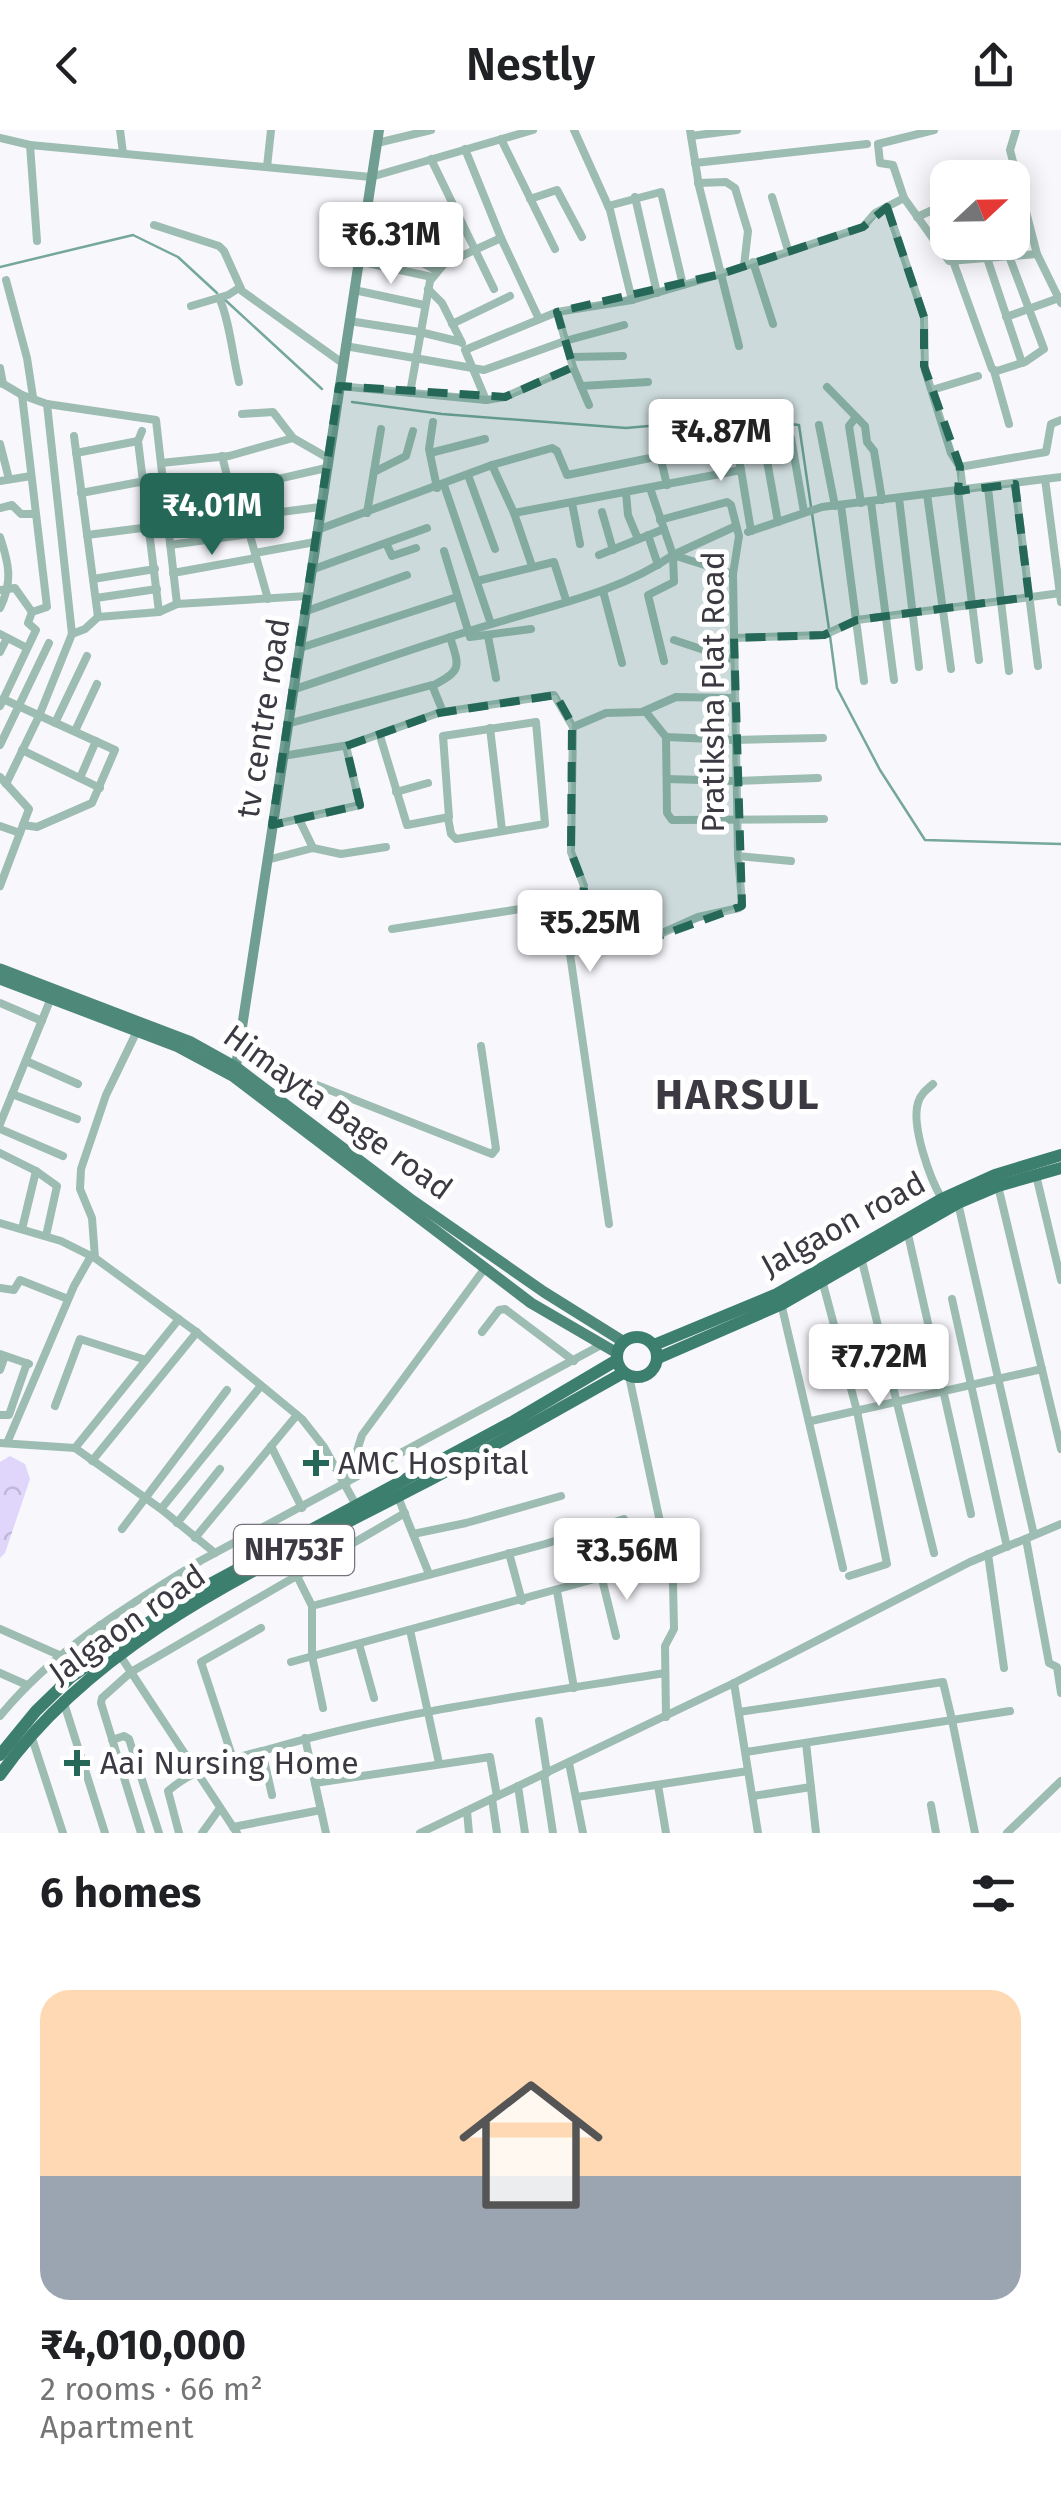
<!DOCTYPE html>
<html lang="en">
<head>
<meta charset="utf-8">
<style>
  :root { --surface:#fff; --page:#f2f2f2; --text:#202124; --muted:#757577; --accent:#256858 }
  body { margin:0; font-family:"Fira Sans",sans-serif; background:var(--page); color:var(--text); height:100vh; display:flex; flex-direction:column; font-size:38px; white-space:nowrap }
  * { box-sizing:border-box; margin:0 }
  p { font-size:32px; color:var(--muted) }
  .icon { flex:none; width:55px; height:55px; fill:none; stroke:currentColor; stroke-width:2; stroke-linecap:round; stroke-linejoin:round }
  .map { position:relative; height:1703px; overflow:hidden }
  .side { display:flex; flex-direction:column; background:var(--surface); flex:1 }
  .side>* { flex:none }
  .needle { width:65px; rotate:68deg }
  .buttons { position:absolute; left:930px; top:30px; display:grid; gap:20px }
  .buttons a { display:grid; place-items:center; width:100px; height:100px; border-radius:20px; background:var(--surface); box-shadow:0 5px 25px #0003; font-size:50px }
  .price { position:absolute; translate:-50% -85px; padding:0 22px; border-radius:10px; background:#fff; color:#222; font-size:32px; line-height:65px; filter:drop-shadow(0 2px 5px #0008) }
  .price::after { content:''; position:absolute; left:50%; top:60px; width:30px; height:22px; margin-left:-15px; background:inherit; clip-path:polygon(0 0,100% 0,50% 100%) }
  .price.on { background:var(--accent); color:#fff }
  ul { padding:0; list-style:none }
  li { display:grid; align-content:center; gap:20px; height:530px; padding:0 40px }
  li span { display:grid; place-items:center; height:310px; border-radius:30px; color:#555 }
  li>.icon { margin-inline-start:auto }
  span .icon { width:180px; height:180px; fill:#fffc; stroke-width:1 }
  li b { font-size:42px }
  h2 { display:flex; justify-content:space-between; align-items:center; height:120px; padding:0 40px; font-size:42px }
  header { display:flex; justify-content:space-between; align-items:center; height:130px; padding:0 40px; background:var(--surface); font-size:45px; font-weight:600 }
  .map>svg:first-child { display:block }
  .park { fill:url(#park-crowns) }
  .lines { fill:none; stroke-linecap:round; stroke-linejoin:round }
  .stream { stroke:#75a79b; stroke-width:2.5 }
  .minor { stroke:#9dbcb2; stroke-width:8 }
  .secondary { stroke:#709e90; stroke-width:10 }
  .primary { stroke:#4d8878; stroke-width:11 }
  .trunk { stroke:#3c7f6e; stroke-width:12 }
  .marked { fill:#256858; fill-opacity:0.2; stroke:#256858; stroke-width:8; stroke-dasharray:20 12; stroke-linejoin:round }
  .poi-dot { fill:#256858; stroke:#fff; stroke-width:4 }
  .labels { text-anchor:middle; stroke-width:10; stroke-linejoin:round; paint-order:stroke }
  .shield { fill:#fff; stroke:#76747b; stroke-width:2.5 }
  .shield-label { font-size:30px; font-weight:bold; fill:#3c3942 }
  .street-label { font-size:32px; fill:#3c3942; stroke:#fff }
  .poi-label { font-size:32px; fill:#3c3942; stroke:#fff; text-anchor:start }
  .district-label { font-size:42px; font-weight:bold; letter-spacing:2.5px; fill:#3c3942; stroke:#fff }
</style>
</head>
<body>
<header><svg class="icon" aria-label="back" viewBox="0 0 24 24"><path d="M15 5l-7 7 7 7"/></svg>Nestly<svg class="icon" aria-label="share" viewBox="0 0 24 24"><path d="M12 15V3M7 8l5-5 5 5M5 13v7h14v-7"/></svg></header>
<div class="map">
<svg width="1061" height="1703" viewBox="0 0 1061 1703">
  <defs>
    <pattern id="park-crowns" width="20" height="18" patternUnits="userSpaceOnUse" patternTransform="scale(2.5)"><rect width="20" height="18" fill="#e0d5fa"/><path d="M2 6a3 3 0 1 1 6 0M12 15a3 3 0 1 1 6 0" fill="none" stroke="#c1b8d8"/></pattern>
  </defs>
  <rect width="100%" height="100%" fill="#f8f7fc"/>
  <polygon class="park" points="10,1326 25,1334 30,1349 5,1423 0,1428 0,1332"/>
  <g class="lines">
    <g class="stream">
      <polyline points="0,137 133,105 178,127 217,163"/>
      <polyline points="223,168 322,259"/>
      <polyline points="352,272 442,284 626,298 739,288 799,295 829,499"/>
      <polyline points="830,506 837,558 880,640 925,710 1061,714"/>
    </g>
    <g class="minor">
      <polyline points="120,0 123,23"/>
      <polyline points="574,0 610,80 632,170"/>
      <polyline points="1016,0 1010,20 1037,124"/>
      <polyline points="691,6 737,0"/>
      <polyline points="0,8 30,15 371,47 533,0"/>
      <polyline points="501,9 555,119"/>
      <polyline points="377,13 431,0"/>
      <polyline points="30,15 37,111"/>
      <polyline points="465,19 501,108 539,189"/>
      <polyline points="431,29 494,159"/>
      <polyline points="695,33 867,14"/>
      <polyline points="267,37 271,0"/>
      <polyline points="698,53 726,52 735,58 748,101 744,136"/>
      <polyline points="635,67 657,163"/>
      <polyline points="772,67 788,120"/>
      <polyline points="904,68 893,35 880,33 878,14 934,0"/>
      <polyline points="530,69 557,60 582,107"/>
      <polyline points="608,76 661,62 683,155"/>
      <polyline points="887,77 924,187 925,240 951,323 960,337"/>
      <polyline points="365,82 406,87 410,95 407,124 437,141"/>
      <polyline points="917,87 948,73"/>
      <polyline points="154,95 219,116 224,121 242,161 341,232"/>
      <polyline points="992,112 997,127"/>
      <polyline points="987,128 1022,233"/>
      <polyline points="358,131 432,147"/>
      <polyline points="953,131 992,239 997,241 1025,232 1044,219 1009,126"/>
      <polyline points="753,132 773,194"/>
      <polyline points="6,150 27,228 33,267"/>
      <polyline points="428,159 442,173 462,213"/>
      <polyline points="354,160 424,175"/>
      <path d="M219 168C229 187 233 228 239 252"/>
      <polyline points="191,176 228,165 239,158"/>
      <polyline points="557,182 573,237 589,275"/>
      <polyline points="1006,187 1059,168"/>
      <polyline points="349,191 420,202 461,212"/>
      <polyline points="452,194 510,166"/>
      <polyline points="345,216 484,240 565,211 624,195"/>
      <polyline points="739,216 721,144 863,97 875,83 904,68 949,131 1037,124 1061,173"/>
      <polyline points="570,227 623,226"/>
      <polyline points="0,238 3,254"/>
      <polyline points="994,241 1009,294"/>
      <polyline points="0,252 22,265"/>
      <polyline points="339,256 486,270 465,220 557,182 632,170 721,144 699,56 690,0"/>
      <polyline points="581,256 648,252"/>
      <polyline points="827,257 865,296 867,312 874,321 882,370"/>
      <polyline points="932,260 978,246"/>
      <polyline points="410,263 430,151 444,134 501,108"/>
      <polyline points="486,270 505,267 573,237"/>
      <polyline points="242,284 273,282 293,308"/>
      <polyline points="856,287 849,296 861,373"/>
      <polyline points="433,292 429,319 437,358"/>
      <polyline points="819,295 835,376"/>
      <polyline points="733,300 741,340"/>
      <polyline points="142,301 138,311 159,482"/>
      <polyline points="762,303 778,392"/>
      <polyline points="74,306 98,487 159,482 177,474"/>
      <polyline points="791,308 804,382"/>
      <polyline points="0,314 9,349"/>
      <polyline points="76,323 138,311"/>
      <polyline points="430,323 485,309"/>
      <polyline points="222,326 236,381 242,387 320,377"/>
      <polyline points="660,326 711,317"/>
      <polyline points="161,333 229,326 293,308 328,328"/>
      <polyline points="492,335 552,318 557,321 567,345 660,326 667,355"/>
      <polyline points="374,342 406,326 413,301"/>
      <polyline points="468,345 495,419"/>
      <polyline points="1045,349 1061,472"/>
      <polyline points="0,351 31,346"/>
      <polyline points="1015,354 1038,536"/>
      <polyline points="444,355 491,494"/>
      <polyline points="650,358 673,425 674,452 648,465 664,531"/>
      <polyline points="988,358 1009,541"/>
      <polyline points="164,360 228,352"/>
      <polyline points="230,360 326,338"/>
      <polyline points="958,361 979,530"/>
      <polyline points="963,361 960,337 1046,322 1051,294 1061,290"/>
      <polyline points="81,363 145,351"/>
      <polyline points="626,363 628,385 638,409"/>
      <polyline points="927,364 951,539"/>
      <polyline points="899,368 919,537"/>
      <polyline points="871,372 894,550"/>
      <polyline points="572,373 580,414"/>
      <polyline points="841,375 864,551"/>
      <polyline points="0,378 12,375 21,384 35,384"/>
      <polyline points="602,382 613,420"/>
      <polyline points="367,383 381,299"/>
      <polyline points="514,383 532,436"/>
      <polyline points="245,388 268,469"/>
      <polyline points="660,390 727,372 731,375 739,406 733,444 738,726 791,731"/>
      <polyline points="317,400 492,335 514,383 741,340 751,401"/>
      <polyline points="748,402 822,377 1061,347"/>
      <polyline points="87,405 150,397"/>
      <polyline points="648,405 658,435"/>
      <path d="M0 407C9 434 13 451 0 478"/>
      <polyline points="386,413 392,426 416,418"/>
      <polyline points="170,415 249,404"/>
      <polyline points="444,421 470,507 531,499"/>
      <polyline points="255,423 315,412"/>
      <polyline points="599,425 664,399"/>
      <polyline points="673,425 736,396"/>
      <polyline points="311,440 427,398"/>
      <polyline points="173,443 256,428"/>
      <polyline points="93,449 155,439"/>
      <polyline points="477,451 554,432 566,470"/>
      <polyline points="0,460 15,458 32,482"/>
      <polyline points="603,461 622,533"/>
      <polyline points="96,468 157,459"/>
      <polyline points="304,482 407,445"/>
      <polyline points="0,504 27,518"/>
      <polyline points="72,504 85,499 98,487"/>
      <polyline points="488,506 496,548"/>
      <polyline points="734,508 824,505 857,490 1061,463"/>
      <polyline points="674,510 734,530"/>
      <polyline points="300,518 457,467"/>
      <polyline points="0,522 7,508"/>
      <path d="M434 555C463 540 459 536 450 507"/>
      <path d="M292 560C359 538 425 514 492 494 553 475 620 462 673 425L733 444"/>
      <polyline points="3,569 115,620 92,673 37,697 23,695"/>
      <polyline points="0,576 36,500 28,493 32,482 47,477 22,265 47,274 156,290 177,474 307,466"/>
      <polyline points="645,581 666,607 667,683 672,690 824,689"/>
      <polyline points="55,593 87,526"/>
      <polyline points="287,594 432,555 443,582 554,565 573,597"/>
      <polyline points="490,598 502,700"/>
      <polyline points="75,601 97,554"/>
      <polyline points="380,606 407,695 449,687 443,606 536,592 545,694 456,709 451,704 448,688"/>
      <polyline points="666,607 734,610 823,608"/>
      <polyline points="0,615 49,513"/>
      <polyline points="22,620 100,658"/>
      <polyline points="283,626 349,615 441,582"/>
      <polyline points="0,647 29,679 0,756"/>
      <polyline points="80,648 96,611"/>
      <polyline points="667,649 736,651 818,648"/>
      <polyline points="6,654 39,586 72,504 47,274"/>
      <polyline points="396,662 428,653"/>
      <polyline points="299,689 313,718"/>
      <polyline points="272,695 360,675 346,616"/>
      <polyline points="0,696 20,703"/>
      <polyline points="267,730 313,718 341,724 386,717"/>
      <polyline points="392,799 533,777 581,782"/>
      <polyline points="578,819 584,756 571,722 573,597 606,583 642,582 676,567 733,568"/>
      <polyline points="0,873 42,891"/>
      <polyline points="238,924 492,1024 496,1019 481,916"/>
      <polyline points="26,931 78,954"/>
      <path d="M933 954C926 960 920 965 918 973 911 996 930 1049 942 1069"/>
      <polyline points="12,964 77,989"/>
      <polyline points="0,994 51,868"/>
      <polyline points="0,999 63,1026"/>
      <polyline points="0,1023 36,1041 57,1056 46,1106"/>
      <polyline points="1036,1045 1061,1150"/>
      <polyline points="998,1056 1061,1319"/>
      <polyline points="958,1073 1034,1405"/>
      <polyline points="0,1093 61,1111 95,1128 195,1201 302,1289 324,1317 356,1375"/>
      <polyline points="609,1094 570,824 578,819 640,813 698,787 739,778 742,772 738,726"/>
      <polyline points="22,1099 36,1041"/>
      <polyline points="907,1100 971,1384"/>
      <polyline points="861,1127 934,1423"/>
      <polyline points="95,1128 92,1088 80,1059 81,1039 106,965 137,901"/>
      <polyline points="822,1150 857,1281 887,1434 849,1446"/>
      <polyline points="0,1158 14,1160 20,1150 68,1169"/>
      <polyline points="952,1169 1007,1417"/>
      <polyline points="781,1173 843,1438"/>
      <polyline points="482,1202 499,1180 505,1179 574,1231"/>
      <polyline points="0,1224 29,1234"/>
      <polyline points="0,1240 5,1226"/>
      <polyline points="629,1246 673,1453 674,1499 665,1516 666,1587"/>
      <polyline points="55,1276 80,1209 146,1230"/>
      <polyline points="0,1285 9,1285 27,1233"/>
      <polyline points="811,1291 1042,1239"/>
      <polyline points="0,1313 75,1318 161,1379 215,1423"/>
      <polyline points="7,1313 74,1156 91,1126"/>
      <polyline points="271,1316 302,1378"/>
      <polyline points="75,1318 179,1189"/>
      <polyline points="92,1331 197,1202"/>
      <polyline points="346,1355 362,1305 485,1138"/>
      <polyline points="398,1367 429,1444"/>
      <polyline points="161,1379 260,1257"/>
      <polyline points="177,1393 220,1339"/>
      <polyline points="122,1399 227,1260"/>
      <polyline points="413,1404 466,1393 561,1366"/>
      <polyline points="195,1408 297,1285"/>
      <polyline points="1026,1409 1049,1533 1057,1537 1061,1563"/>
      <polyline points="509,1423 522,1471"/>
      <polyline points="988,1424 1004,1538"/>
      <polyline points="296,1444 312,1476 312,1526 323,1578"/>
      <polyline points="602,1449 616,1506"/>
      <polyline points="557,1461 574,1558"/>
      <polyline points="100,1495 237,1703"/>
      <polyline points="0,1499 59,1525"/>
      <polyline points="410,1500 439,1633"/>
      <polyline points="359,1514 374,1568"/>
      <polyline points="291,1532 642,1436 624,1389 545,1414 312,1476"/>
      <polyline points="0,1543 27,1555"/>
      <polyline points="734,1553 758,1703"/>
      <polyline points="63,1570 105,1703"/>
      <polyline points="739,1582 943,1552 952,1590 1010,1581"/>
      <path d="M0 1586C54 1520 127 1476 200 1431L603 1214"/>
      <polyline points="539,1591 547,1643"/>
      <polyline points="32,1608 63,1703"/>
      <polyline points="305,1608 326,1703"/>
      <polyline points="112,1610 124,1606 129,1609 159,1703"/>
      <polyline points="806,1613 816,1703"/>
      <polyline points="262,1621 272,1665"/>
      <polyline points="746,1622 952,1590 975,1703"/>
      <polyline points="233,1629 201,1532 261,1498"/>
      <polyline points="569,1633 583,1703"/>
      <polyline points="544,1644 553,1703"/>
      <polyline points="315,1653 490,1627 497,1666"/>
      <polyline points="658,1655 666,1703"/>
      <polyline points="518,1656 525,1703"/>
      <polyline points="753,1666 811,1657"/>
      <polyline points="577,1667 748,1641"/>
      <polyline points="492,1669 497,1703"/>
      <polyline points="931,1675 936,1703"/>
      <polyline points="467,1681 469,1703"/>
      <polyline points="233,1697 321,1680"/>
      <polyline points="141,1703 101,1573 102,1568 131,1542 405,1383"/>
      <path d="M179 1703 168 1661C198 1635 236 1628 273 1618 401 1581 534 1564 665 1543"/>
      <polyline points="202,1703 220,1678"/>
      <polyline points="420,1703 734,1553 970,1432 1061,1394"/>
      <polyline points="1007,1703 1061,1651"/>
    </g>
    <polyline class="secondary" points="235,943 379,0"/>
    <g class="primary">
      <polyline points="0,839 191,912 236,937 409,1068 544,1162 624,1212"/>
      <polyline points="0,849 176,916 234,947 531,1173 617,1223"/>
    </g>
    <g class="trunk">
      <circle cx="637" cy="1227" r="20"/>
      <polyline points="654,1215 777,1164 942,1069 995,1045 1061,1025"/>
      <polyline points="658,1228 782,1174 958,1073 998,1056 1061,1038"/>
      <polyline points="0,1625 36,1581 71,1547 184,1468 514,1291 617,1230"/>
      <path d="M0 1645C99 1505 269 1434 416 1357 486 1321 555 1281 623 1243"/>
    </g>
  </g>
  <path class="marked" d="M887 77 924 187V236L960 337 958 361 1015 354 1029 467 857 490 824 505 734 508 742 776 640 813 578 819 584 756 571 722 572 594 556 565 439 583 346 616 360 675 272 695 339 256 505 267 573 237 557 182 721 144 863 97Z"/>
  <g class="poi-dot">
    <path d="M311 1318h10v10h10v10h-10v10h-10v-10h-10v-10h10z"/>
    <path d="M72 1618h10v10h10v10h-10v10h-10v-10h-10v-10h10z"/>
  </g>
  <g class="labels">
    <rect class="shield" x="234" y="1395" width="120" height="50" rx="8"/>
    <g class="shield-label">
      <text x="294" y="1430">NH753F</text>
    </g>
    <g class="street-label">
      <text transform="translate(713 562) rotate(-90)" y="11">Pratiksha Plat Road</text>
      <text transform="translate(263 588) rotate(-81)" y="11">tv centre road</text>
      <text transform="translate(338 982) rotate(36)" y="11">Himayta Bage road</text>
      <text transform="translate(843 1094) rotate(-29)" y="11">Jalgaon road</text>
      <text transform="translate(127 1494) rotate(-35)" y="11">Jalgaon road</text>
    </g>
    <g class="poi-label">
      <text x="338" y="1344">AMC Hospital</text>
      <text x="100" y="1644">Aai Nursing Home</text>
    </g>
    <g class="district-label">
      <text x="738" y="979">HARSUL</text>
    </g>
  </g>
</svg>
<div class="buttons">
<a><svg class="needle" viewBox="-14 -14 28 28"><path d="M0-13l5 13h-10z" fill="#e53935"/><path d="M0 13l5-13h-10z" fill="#757577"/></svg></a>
</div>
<b class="price" style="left:391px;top:157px">₹6.31M</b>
<b class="price" style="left:721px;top:354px">₹4.87M</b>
<b class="price on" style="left:212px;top:428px">₹4.01M</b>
<b class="price" style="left:590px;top:845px">₹5.25M</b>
<b class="price" style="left:879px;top:1279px">₹7.72M</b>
<b class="price" style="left:627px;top:1473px">₹3.56M</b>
</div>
<section class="side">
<h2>6 homes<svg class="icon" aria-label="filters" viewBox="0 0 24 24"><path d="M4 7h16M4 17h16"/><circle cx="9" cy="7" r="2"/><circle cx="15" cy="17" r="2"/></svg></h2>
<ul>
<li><span style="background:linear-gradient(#ffd9b3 60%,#9aa5b1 0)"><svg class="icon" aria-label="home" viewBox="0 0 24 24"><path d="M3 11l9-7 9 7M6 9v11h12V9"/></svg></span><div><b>₹4,010,000</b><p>2 rooms · 66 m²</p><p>Apartment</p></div></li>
</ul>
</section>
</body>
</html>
